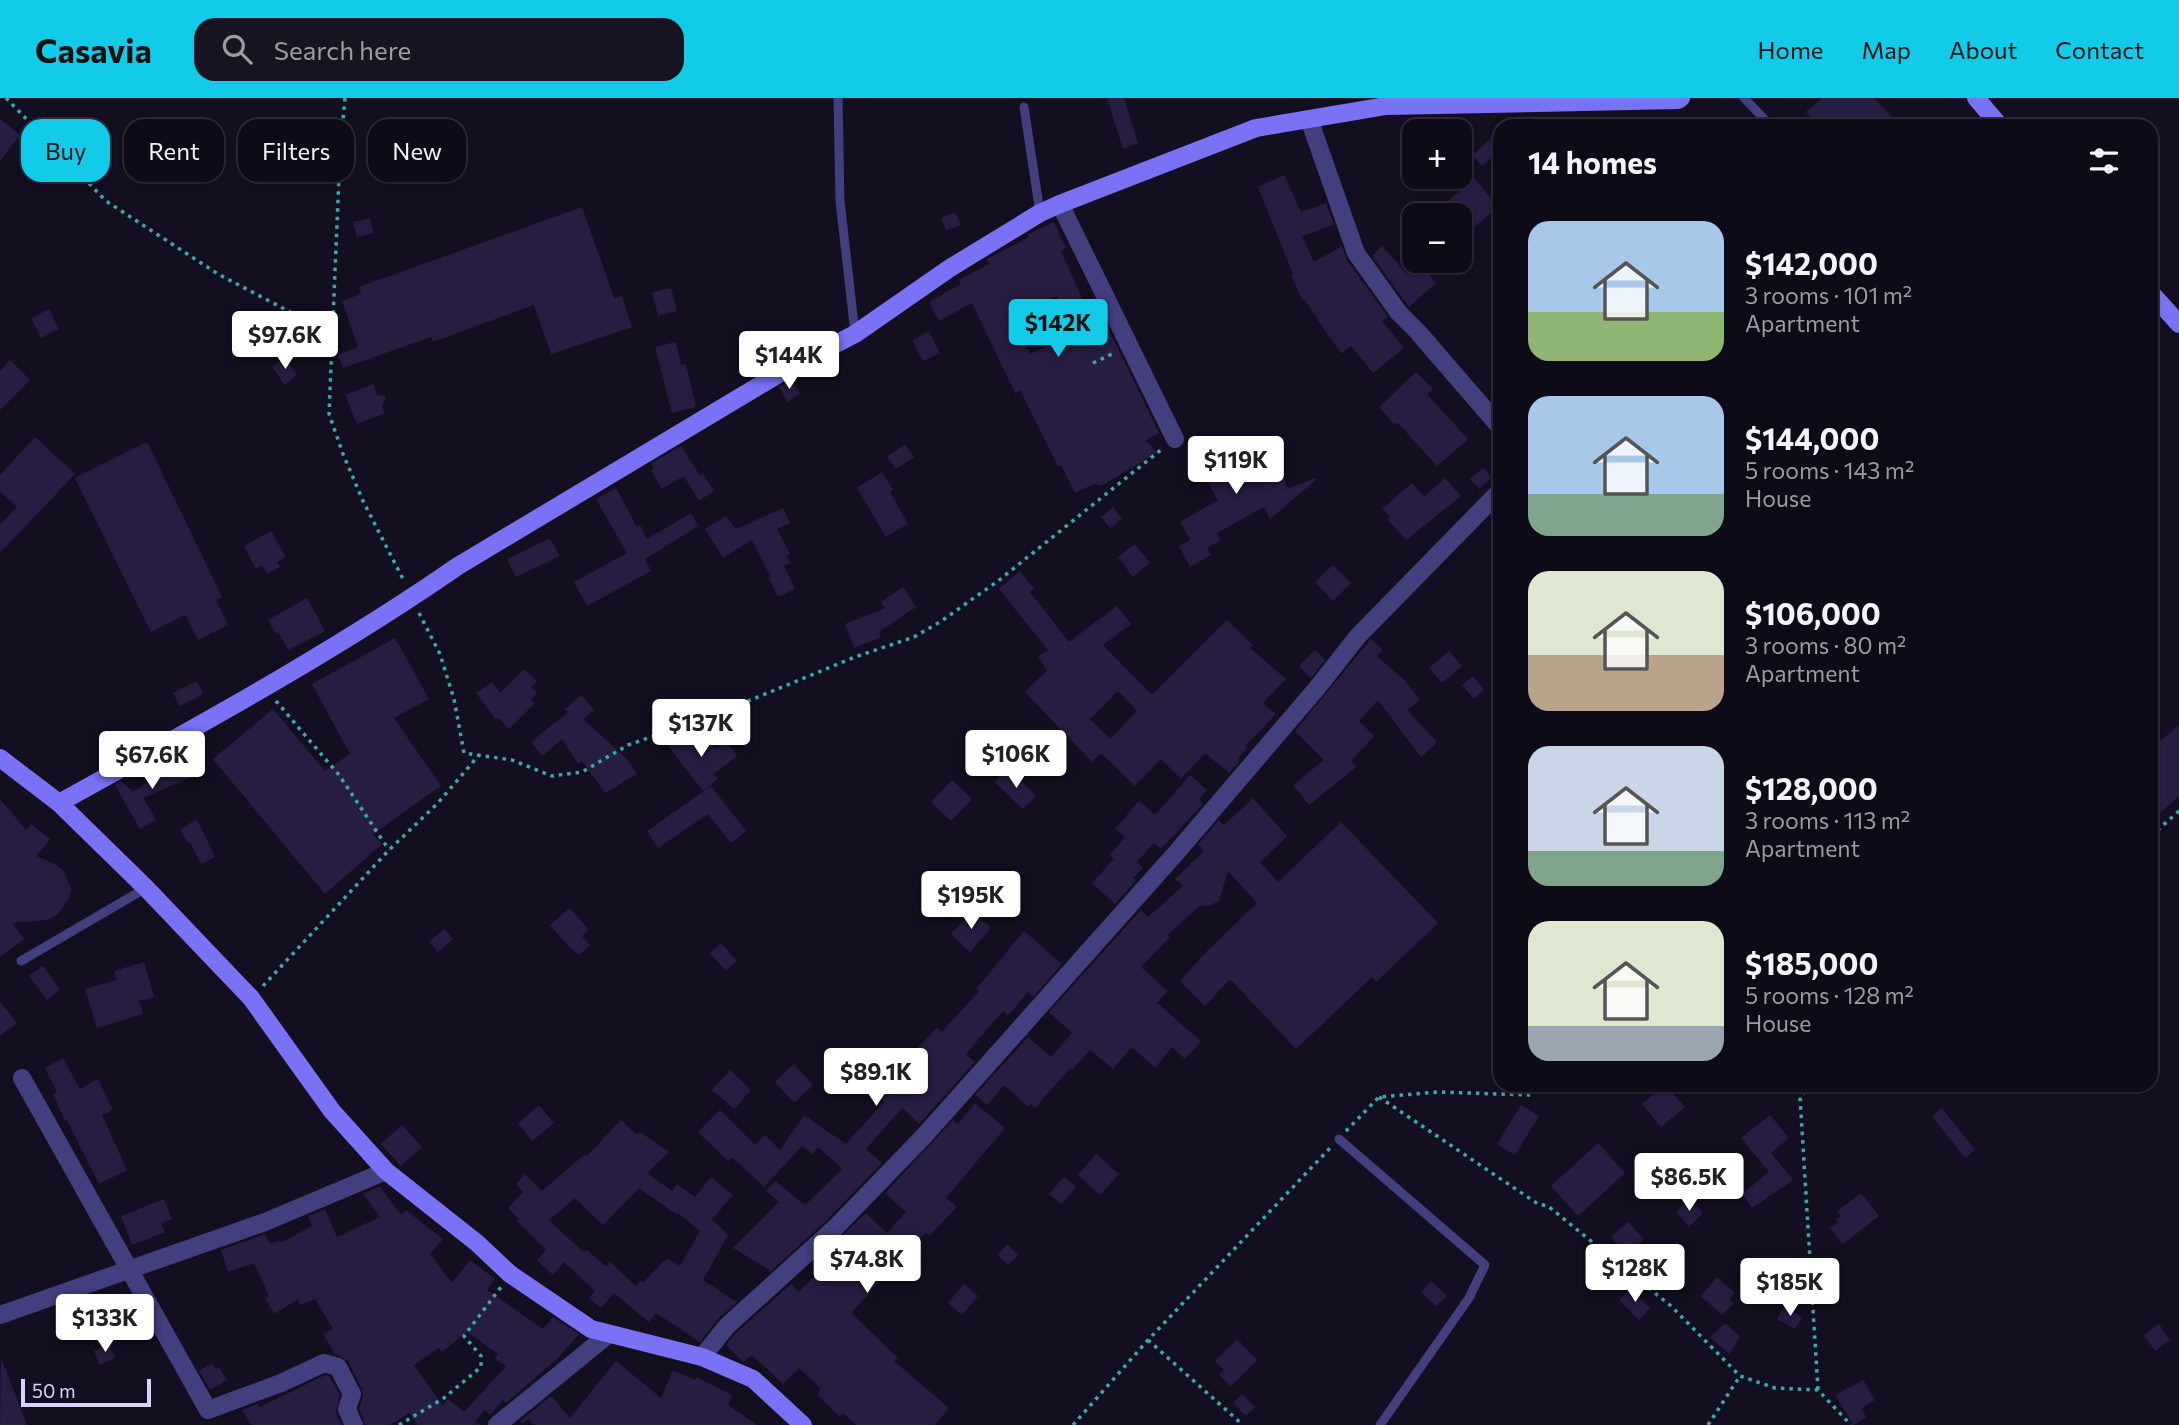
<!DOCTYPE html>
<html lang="en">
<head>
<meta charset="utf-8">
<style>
  :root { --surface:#0e0b19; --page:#171422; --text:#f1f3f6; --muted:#9b9ba2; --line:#2e2b38; --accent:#12cbe9 }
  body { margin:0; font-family:Commissioner,sans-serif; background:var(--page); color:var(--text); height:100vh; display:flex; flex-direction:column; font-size:26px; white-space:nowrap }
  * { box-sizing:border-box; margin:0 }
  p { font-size:23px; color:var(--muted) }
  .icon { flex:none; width:38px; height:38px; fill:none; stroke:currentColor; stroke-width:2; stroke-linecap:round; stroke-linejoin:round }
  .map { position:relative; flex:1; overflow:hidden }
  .side { position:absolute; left:1493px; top:21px; width:665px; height:973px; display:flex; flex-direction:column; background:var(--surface); border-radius:21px; box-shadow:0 2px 5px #0004,0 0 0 2px var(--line) }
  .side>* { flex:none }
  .guide { position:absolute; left:21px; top:21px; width:665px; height:63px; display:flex; gap:14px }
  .fabs { position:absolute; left:1402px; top:21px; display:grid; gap:14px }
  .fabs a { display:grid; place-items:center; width:70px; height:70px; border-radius:14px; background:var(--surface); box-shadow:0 2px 5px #0004,0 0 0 2px var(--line); font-size:35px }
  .scale { position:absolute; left:21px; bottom:18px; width:130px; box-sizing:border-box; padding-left:7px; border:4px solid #d9d3fc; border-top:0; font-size:19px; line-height:24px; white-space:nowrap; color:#d9d3fc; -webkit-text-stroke:5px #130f21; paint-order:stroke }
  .price { position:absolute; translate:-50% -60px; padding:0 16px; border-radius:7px; background:#fff; color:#222; font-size:23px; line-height:46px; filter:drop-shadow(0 2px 4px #0008) }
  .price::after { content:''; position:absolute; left:50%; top:42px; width:21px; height:16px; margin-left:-10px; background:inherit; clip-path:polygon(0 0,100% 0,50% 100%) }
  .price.current { background:var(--accent); color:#111 }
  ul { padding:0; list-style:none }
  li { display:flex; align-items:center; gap:21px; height:175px; padding:0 35px }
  li span { display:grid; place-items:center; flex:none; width:196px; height:140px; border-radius:21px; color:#555 }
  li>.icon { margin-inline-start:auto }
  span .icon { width:84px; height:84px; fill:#fffc; stroke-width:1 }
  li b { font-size:30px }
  h2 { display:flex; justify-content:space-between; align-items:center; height:84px; padding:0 35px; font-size:30px }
  .chip { padding:0 24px; border-radius:21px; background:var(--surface); box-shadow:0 2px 5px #0004,0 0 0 2px var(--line); font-size:24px; line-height:63px }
  .chip.current { background:var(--accent); color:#111 }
  header { display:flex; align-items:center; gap:42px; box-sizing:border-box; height:98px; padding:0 35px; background:var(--accent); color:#111 }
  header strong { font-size:33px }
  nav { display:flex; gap:38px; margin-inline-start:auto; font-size:24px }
  .search { width:490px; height:63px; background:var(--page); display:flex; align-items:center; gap:18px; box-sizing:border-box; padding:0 24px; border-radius:21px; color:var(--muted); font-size:26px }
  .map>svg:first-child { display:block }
  .building { fill:#261d41; fill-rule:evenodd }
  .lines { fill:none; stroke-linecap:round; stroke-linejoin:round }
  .path { stroke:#38aba9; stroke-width:3.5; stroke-dasharray:3.5 5; stroke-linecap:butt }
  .lane { stroke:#433e7d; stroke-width:9 }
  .street { stroke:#433e7d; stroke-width:18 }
  .secondary { stroke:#7a72f4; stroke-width:18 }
</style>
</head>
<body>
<header>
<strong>Casavia</strong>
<div class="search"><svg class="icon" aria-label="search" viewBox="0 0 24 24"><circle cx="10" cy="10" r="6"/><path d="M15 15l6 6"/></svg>Search here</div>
<nav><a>Home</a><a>Map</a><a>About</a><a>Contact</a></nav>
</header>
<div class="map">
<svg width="2179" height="1327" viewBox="0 0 2179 1327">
  <rect width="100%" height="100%" fill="#130f21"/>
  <g class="building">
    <polygon points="1107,0 1124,0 1138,45 1123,51"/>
    <polygon points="1822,0 1874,0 1901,28 1819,28 1806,14"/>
    <polygon points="0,21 20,37 0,63"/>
    <polygon points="1492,40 1500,52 1482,68 1472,57"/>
    <polygon points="1284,77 1301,114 1326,105 1334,127 1302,138 1314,164 1342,148 1347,162 1388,219 1382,223 1404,250 1373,275 1351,248 1342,255 1329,239 1305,202 1303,203 1291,177 1293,176 1258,89"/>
    <polygon points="1474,80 1498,108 1470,133 1460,120 1460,117 1457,117 1446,105"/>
    <polygon points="582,109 614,200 622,198 632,229 551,256 534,207 433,244 431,239 343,270 338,257 358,249 342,203 361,196 359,189"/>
    <polygon points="955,114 961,127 946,133 941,120"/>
    <polygon points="370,120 374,135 357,139 353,124"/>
    <path d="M1054 124 1066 150 1061 153 1095 229 1105 224 1159 335 1146 342 1157 355 1101 388 1094 386 1075 395 1061 367 1058 368 1020 292 1015 295 972 205 939 223 929 204 961 186 959 182 989 166 987 161 1029 139 1028 136ZM1057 198 1074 235 1030 256 1016 229 1034 220 1030 211Z"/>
    <polygon points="1382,148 1406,175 1418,165 1436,185 1409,209 1372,158"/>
    <polygon points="671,190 677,213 658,218 652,194"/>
    <polygon points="49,211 59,231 41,240 31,220"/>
    <polygon points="929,234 940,255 923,263 912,242"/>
    <polygon points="676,244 681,267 686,266 696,309 672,315 655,249"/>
    <polygon points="284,260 297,277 285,287 272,269"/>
    <polygon points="10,262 30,282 0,312 0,273"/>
    <polygon points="1416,274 1433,291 1427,296 1468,341 1437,368 1398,325 1395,327 1379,309"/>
    <polygon points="792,282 800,296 787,304 779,289"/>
    <polygon points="373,286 377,297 386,298 382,309 385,315 357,326 345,297"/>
    <polygon points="1251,338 1273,376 1280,367 1287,391 1315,380 1316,382 1270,421 1264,409 1217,435 1221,442 1207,450 1211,457 1190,469 1179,448 1190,442 1180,424 1218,402 1199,369"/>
    <polygon points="35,339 75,376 0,455 0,427 17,409 0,393 0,377"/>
    <polygon points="147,344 222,499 216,502 228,527 198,542 185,517 151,534 75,380"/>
    <polygon points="905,346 914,359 896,371 887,359"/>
    <polygon points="681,348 700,378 703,376 714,393 699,403 684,378 662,391 651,372 654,370 651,365"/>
    <polygon points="1483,370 1492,380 1479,391 1470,381"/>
    <polygon points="882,374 893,392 890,394 908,426 886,439 857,390"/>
    <polygon points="1445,380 1461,398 1406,442 1387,421 1390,419 1382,411 1412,385 1424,399"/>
    <polygon points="616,390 637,429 640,427 647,441 691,415 698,428 645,461 651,473 587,508 574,484 627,455 596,401"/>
    <polygon points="1113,409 1122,421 1110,430 1101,419"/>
    <polygon points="783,410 790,425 777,431 790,456 787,458 790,465 784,468 795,491 778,499 769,480 771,479 752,442 723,460 705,431 726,418 736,431"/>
    <polygon points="271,433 286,459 277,464 280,469 267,476 262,467 256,471 244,448"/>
    <polygon points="550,440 560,458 516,479 507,461"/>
    <polygon points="1135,446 1150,465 1133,479 1118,459"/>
    <polygon points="1333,467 1351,485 1333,503 1315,484"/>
    <path d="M1020 473 1034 491 1030 494 1069 544 1117 508 1131 526 1103 547 1152 597 1227 522 1253 547 1250 550 1286 581 1263 605 1276 616 1245 648 1247 650 1238 661 1240 663 1229 675 1205 655 1181 681 1161 661 1135 688 1101 655 1092 664 1025 594 1047 573 1038 558 1048 552 999 491ZM1118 593 1137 613 1110 641 1090 621Z"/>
    <polygon points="903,489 916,509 879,534 881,539 854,550 845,526 885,510 881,504"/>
    <polygon points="307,500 325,533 288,552 278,534 276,536 268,522"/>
    <polygon points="395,540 429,601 394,620 441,688 373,736 382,746 325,796 213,661 273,611 325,673 350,656 312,586"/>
    <polygon points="1371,541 1383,552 1377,558 1400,579 1401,578 1420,602 1407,612 1437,644 1421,659 1378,602 1359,623 1374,638 1351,663 1356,669 1309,707 1293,687 1324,662 1295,633"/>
    <polygon points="1315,552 1325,562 1311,580 1299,568"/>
    <polygon points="1449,553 1462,568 1442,585 1429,570"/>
    <polygon points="524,571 537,583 531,589 537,595 531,602 535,605 509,631 499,620 496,622 476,595 492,584 500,595"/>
    <polygon points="1473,578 1484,592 1474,601 1462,587"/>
    <polygon points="197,583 203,596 180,608 173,595"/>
    <polygon points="581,597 594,612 583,621 627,661 637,676 605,695 582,663 578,666 562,641 542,658 531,644 568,614 565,611"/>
    <polygon points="2179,627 2179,698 2151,723 2151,651"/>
    <polygon points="681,632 698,653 710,644 716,651 726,643 737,658 714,676 718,681 703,693 666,645"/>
    <polygon points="184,662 192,679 143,700 156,722 140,731 115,687 121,683 133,694 152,681 150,677"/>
    <polygon points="1003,673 1018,685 1020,682 1036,698 1023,711 995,684"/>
    <polygon points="1190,677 1207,692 1199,701 1203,706 1161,751 1154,745 1137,764 1143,770 1133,780 1136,782 1115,806 1092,785 1114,761 1110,757 1125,739 1115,731 1139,703 1155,717"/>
    <polygon points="952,682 972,701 951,723 931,704"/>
    <polygon points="711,688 746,733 731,745 708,716 658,750 647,733"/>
    <polygon points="1253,700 1287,738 1260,764 1278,784 1341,724 1438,825 1376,884 1372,879 1296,951 1230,881 1205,908 1180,883 1205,855 1257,805 1228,773 1219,803 1209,808 1200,808 1167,837 1170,839 1141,869 1168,893 1157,905 1201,943 1185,961 1172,949 1155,970 1132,949 1113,971 1090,952 1072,972 1070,970 1035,1010 1031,1006 1028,1009 1004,987 987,1007 975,997 1028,939 1051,959 1072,935 1049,914 1141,812 1148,819 1183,788 1175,781 1204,753 1198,746 1219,722 1224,727"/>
    <polygon points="0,701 26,732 31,726 50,741 36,758 55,766 63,772 71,790 69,800 57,817 47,822 12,825 24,841 0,859"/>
    <polygon points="197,721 215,759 201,766 190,744 188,745 180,732"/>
    <polygon points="570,810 589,832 582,838 590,847 579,857 569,849 550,827"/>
    <polygon points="972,813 991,830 970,854 951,836"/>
    <polygon points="444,831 453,841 438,854 429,844"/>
    <polygon points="1024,833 1062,866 1033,899 1028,894 1008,918 1003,913 966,956 975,964 919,1026 902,1010 866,1051 882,1065 827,1122 771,1173 733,1150 779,1104 766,1093 775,1083 805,1107 842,1071 818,1049 813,1056 802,1048 764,1089 732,1059 728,1063 698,1034 720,1012 755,1047 765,1037 780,1052 804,1017 846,1046 884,1004 850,971 869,951 894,974 937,930 942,934 979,893 977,890"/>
    <polygon points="721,845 737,863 726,873 710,855"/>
    <polygon points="144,864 154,899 139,903 143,916 97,930 85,891 117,882 114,873"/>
    <polygon points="43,868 60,892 47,902 29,878"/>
    <polygon points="0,903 17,925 0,938"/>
    <polygon points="63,960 80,991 98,981 113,1012 102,1017 127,1072 99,1086 67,1022 65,1023 53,996 57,994 45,970"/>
    <polygon points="794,966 813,987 794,1005 775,984"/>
    <polygon points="730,972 751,992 734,1011 712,992"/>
    <polygon points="1665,987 1685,1009 1661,1029 1642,1006"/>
    <polygon points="975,1005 1005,1030 946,1100 957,1109 929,1138 926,1135 912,1149 851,1215 898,1260 894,1263 949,1310 935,1327 856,1327 843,1315 840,1319 817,1296 821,1291 799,1270 783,1286 752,1257 743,1264 726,1247 735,1236 791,1186 798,1194 824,1170 815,1163 866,1115 887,1135 906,1114 885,1095 953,1022 958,1026"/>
    <polygon points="539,1007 554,1025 532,1043 518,1025"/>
    <polygon points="1521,1007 1539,1018 1515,1057 1497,1046"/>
    <polygon points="1942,1010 1975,1052 1965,1060 1932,1018"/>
    <polygon points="1770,1017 1789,1040 1771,1055 1793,1082 1752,1110 1742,1096 1769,1074 1741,1040"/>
    <path d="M621 1022 637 1037 640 1034 669 1054 647 1075 672 1093 677 1086 695 1099 711 1079 733 1097 712 1121 728 1137 703 1182 737 1204 718 1221 700 1244 656 1215 649 1224 614 1195 601 1210 589 1200 595 1193 564 1164 553 1177 537 1162 546 1152 517 1123 519 1121 508 1110 523 1094 516 1086 525 1076 542 1093 584 1057 586 1059ZM639 1090 677 1117 678 1115 700 1133 680 1168 667 1160 643 1185 640 1182 636 1188 610 1164 606 1169 586 1151 583 1154 549 1122 575 1100 603 1127Z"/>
    <polygon points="402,1027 422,1049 401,1068 381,1046"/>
    <polygon points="1598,1045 1625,1075 1578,1118 1551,1088"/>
    <polygon points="1096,1056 1119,1076 1100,1097 1078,1077"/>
    <polygon points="1064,1079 1077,1089 1061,1106 1049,1096"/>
    <path d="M380 1088 401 1117 406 1112 443 1141 430 1156 452 1185 470 1162 495 1181 487 1192 543 1231 553 1219 579 1236 558 1260 506 1305 503 1302 490 1317 485 1312 475 1324 480 1327H418L409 1315 390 1327H365L359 1310 363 1299 362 1291 348 1263 335 1256 323 1236 333 1231 315 1201 300 1207 298 1201 274 1216 265 1200 269 1198 254 1165 228 1174 221 1152 265 1136 270 1146 279 1142 280 1145 312 1128 308 1118 325 1111 337 1139 380 1119 363 1096ZM467 1234 498 1256 495 1261 506 1268 464 1314 448 1301 443 1308 414 1267 439 1250 442 1254Z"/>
    <polygon points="1861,1095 1879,1118 1843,1146 1830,1130 1838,1124 1836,1122 1841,1118 1837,1113"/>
    <polygon points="164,1101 172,1121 161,1125 165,1134 132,1147 121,1118"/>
    <polygon points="1690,1101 1703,1115 1689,1129 1676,1114"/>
    <polygon points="1628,1124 1644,1141 1627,1157 1611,1139"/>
    <polygon points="1007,1146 1018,1157 1008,1167 998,1157"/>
    <polygon points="1717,1179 1735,1195 1729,1201 1734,1205 1722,1217 1701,1198"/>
    <polygon points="1431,1183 1447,1198 1436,1208 1421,1194"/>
    <polygon points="964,1186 978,1198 962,1217 948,1205"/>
    <polygon points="1630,1191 1650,1210 1639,1222 1619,1202"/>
    <polygon points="1784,1209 1802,1219 1795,1231 1777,1221"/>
    <polygon points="1725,1225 1740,1239 1729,1256 1710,1239"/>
    <polygon points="2159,1226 2170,1242 2155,1253 2144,1237"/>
    <polygon points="1237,1241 1257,1262 1231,1288 1219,1277 1224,1272 1215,1263"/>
    <polygon points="109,1245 115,1260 100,1267 94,1253"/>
    <polygon points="1,1260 19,1306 27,1327 0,1327"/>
    <polygon points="616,1263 661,1300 673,1272 695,1282 696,1279 732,1297 728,1307 757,1327 534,1327 529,1321 522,1326 520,1323 551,1298 570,1320"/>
    <polygon points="212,1265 216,1271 219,1269 227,1282 210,1292 199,1273"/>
    <polygon points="325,1277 330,1279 340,1297 336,1315 342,1327 251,1327 242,1312 258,1306 260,1309"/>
    <polygon points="1863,1282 1875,1302 1861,1311 1866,1319 1854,1327 1835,1297"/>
    <polygon points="1242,1296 1255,1309 1246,1318 1233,1305"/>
  </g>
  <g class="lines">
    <g class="path">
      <polyline points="6,0 106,103 218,176 332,236"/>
      <polyline points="345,0 340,55 329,316 343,356 363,403 404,483"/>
      <polyline points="1093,265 1114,255"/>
      <polyline points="419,515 440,556 454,601 464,655 512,662 552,678 582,674 628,647 719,615 855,559 914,539 940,524 998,483 1162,351"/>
      <polyline points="276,603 339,677 389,752"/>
      <polyline points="2151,738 2179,713"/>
      <polyline points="263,888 389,752 437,706 479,657"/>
      <polyline points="1811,987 1800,999 1818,1292"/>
      <polyline points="1379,999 1538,1106 1548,1108 1671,1208 1740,1278 1775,1290 1818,1292 1851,1327"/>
      <polyline points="1346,1033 1379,999 1438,994 1530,997"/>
      <polyline points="1148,1242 1243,1327"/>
      <polyline points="399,1327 444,1300 481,1269 481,1258 464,1238 501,1189"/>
      <polyline points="1073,1327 1148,1242 1331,1049"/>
      <polyline points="1708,1327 1740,1278"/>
    </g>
    <g class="lane">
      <polyline points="838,0 840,103 855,235"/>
      <polyline points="1744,0 1771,28"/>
      <polyline points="1024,9 1040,115"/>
      <polyline points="21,863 146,790"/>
      <polyline points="1339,1041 1485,1167 1469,1200 1380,1327"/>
    </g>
    <g class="street">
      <polyline points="1309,21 1356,155 1399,215 1417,233 1500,329"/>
      <polyline points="1060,106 1175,341"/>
      <polyline points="22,980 208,1312 281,1285 324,1265 338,1269 352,1296 347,1311 354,1327"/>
      <polyline points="0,1217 265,1124 386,1073"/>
      <polyline points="702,1259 727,1228 835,1130 924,1038 1176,755 1317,590 1358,538 1500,393"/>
      <polyline points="497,1327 609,1236"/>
    </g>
    <g class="secondary">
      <polyline points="1976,0 2000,28"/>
      <polyline points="2151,195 2179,226"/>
      <polyline points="0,660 59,705 146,790 251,900 332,1013 386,1073 477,1145 510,1176 591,1231 702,1259 753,1281 803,1327"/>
      <path d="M59 705C194 630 331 556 458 468L782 274 855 236 950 170 1040 115 1060 106 1256 30 1386 8 1678 2 1681 0"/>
    </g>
  </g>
</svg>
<div class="fabs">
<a>+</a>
<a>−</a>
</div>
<div class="scale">50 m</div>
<b class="price current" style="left:1058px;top:261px">$142K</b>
<b class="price" style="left:285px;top:273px">$97.6K</b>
<b class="price" style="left:789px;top:293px">$144K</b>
<b class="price" style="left:1236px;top:398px">$119K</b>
<b class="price" style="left:701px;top:661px">$137K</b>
<b class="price" style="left:1016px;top:692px">$106K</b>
<b class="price" style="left:152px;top:693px">$67.6K</b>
<b class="price" style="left:971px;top:833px">$195K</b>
<b class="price" style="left:876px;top:1010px">$89.1K</b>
<b class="price" style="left:1689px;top:1115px">$86.5K</b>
<b class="price" style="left:867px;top:1197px">$74.8K</b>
<b class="price" style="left:1635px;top:1206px">$128K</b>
<b class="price" style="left:1790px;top:1220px">$185K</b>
<b class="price" style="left:105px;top:1256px">$133K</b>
<div class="guide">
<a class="chip current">Buy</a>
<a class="chip">Rent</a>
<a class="chip">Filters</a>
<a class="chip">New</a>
</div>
<section class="side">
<h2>14 homes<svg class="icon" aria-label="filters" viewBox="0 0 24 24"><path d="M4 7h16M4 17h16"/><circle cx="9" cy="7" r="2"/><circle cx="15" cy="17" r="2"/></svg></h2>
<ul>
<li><span style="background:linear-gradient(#a9c7e8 65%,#8fb573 0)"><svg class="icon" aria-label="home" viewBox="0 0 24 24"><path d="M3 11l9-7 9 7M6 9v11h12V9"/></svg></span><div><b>$142,000</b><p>3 rooms · 101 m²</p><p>Apartment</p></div></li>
<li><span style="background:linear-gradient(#a9c7e8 70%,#7fa58c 0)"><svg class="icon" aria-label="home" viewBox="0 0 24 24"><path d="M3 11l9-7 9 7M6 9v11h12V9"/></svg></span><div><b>$144,000</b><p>5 rooms · 143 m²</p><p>House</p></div></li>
<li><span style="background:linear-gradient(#dfe7d0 60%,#b9a48a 0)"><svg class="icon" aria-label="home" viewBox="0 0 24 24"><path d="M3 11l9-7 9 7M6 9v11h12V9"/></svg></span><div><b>$106,000</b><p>3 rooms · 80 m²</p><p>Apartment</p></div></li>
<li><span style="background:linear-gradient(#c9d6e8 75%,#7fa58c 0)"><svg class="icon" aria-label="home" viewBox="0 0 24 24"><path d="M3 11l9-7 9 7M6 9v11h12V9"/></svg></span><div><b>$128,000</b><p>3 rooms · 113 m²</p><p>Apartment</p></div></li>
<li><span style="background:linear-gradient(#dfe7d0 75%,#9aa5b1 0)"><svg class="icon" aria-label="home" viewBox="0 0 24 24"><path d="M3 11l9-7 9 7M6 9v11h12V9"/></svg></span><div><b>$185,000</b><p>5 rooms · 128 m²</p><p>House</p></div></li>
</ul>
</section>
</div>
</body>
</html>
